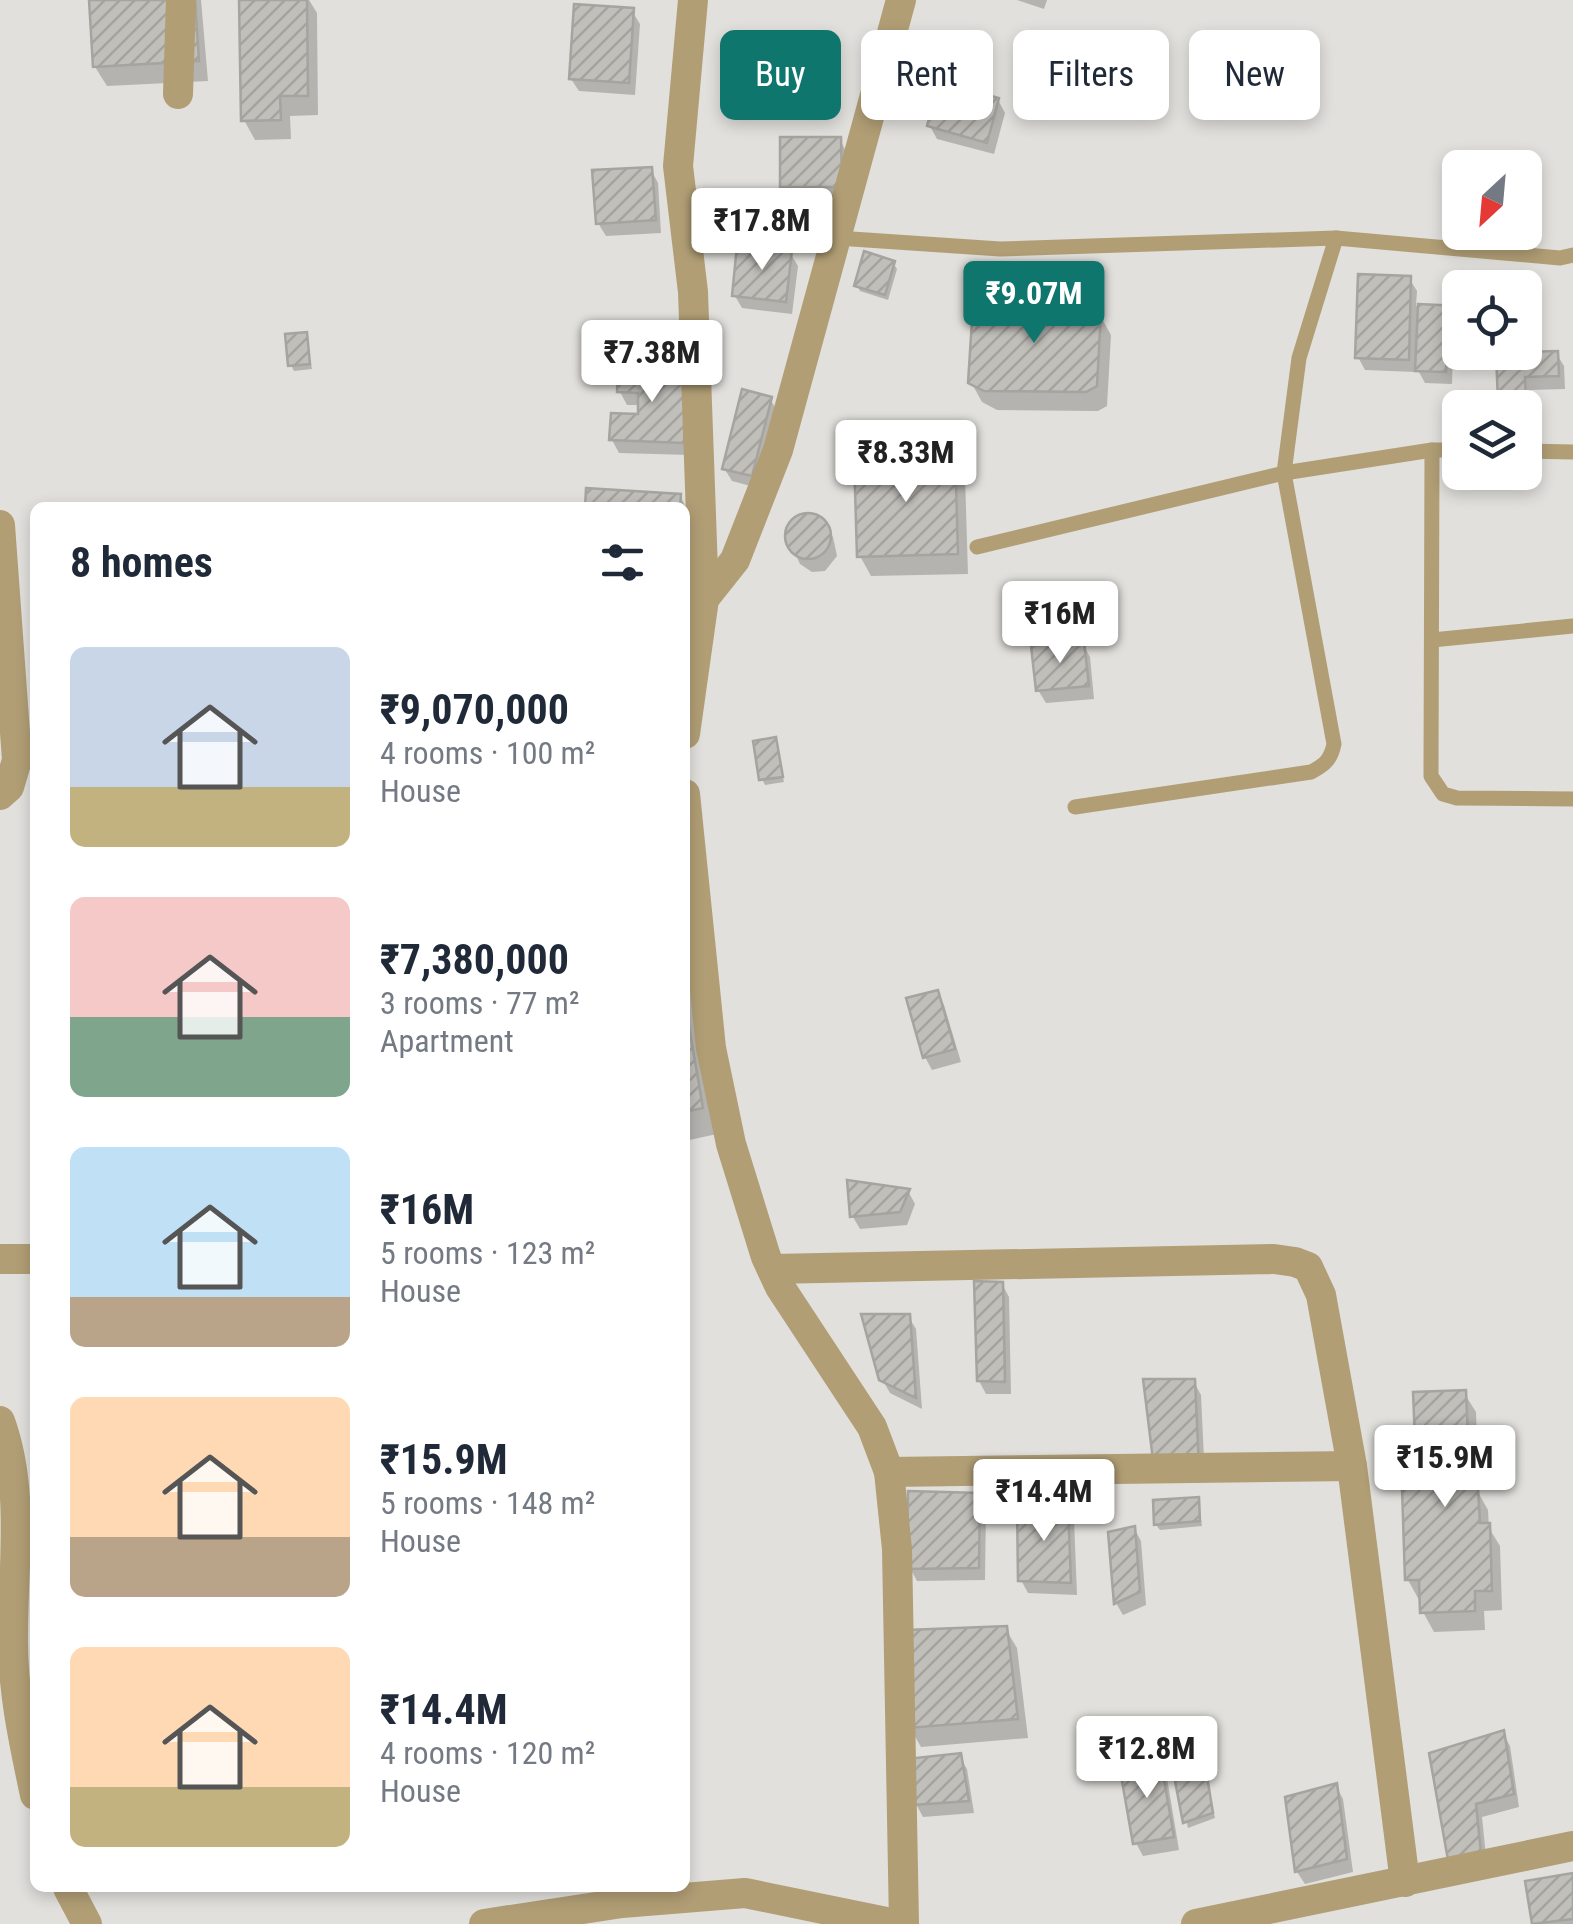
<!DOCTYPE html>
<html lang="en">
<head>
<meta charset="utf-8">
<style>
  :root { --surface:#fff; --page:#f6f6f7; --text:#1f2937; --muted:#747a83; --accent:#0f766e }
  body { margin:0; font-family:"Roboto Condensed",sans-serif; background:var(--page); color:var(--text); height:100vh; display:flex; flex-direction:column; font-size:38px; white-space:nowrap }
  * { box-sizing:border-box; margin:0 }
  p { font-size:32px; color:var(--muted) }
  .icon { flex:none; width:55px; height:55px; fill:none; stroke:currentColor; stroke-width:2; stroke-linecap:round; stroke-linejoin:round }
  .map { position:relative; flex:1; overflow:hidden }
  .details { position:absolute; left:30px; top:502px; width:660px; height:1390px; display:flex; flex-direction:column; background:var(--surface); border-radius:15px; box-shadow:0 5px 15px #0003 }
  .details>* { flex:none }
  .guide { position:absolute; left:720px; top:30px; width:702px; height:90px; display:flex; gap:20px }
  .needle { width:65px; rotate:206deg }
  .fabs { position:absolute; left:1442px; top:150px; display:grid; gap:20px }
  .fabs a { display:grid; place-items:center; width:100px; height:100px; border-radius:15px; background:var(--surface); box-shadow:0 5px 15px #0003; font-size:50px }
  .price { position:absolute; translate:-50% -85px; padding:0 22px; border-radius:10px; background:#fff; color:#222; font-size:32px; line-height:65px; filter:drop-shadow(0 2px 5px #0008) }
  .price::after { content:''; position:absolute; left:50%; top:60px; width:30px; height:22px; margin-left:-15px; background:inherit; clip-path:polygon(0 0,100% 0,50% 100%) }
  .price.on { background:var(--accent); color:#fff }
  ul { padding:0; list-style:none }
  li { display:flex; align-items:center; gap:30px; height:250px; padding:0 40px }
  li span { display:grid; place-items:center; flex:none; width:280px; height:200px; border-radius:15px; color:#555 }
  li>.icon { margin-inline-start:auto }
  span .icon { width:120px; height:120px; fill:#fffc; stroke-width:1 }
  li b { font-size:42px }
  h2 { display:flex; justify-content:space-between; align-items:center; height:120px; padding:0 40px; font-size:42px }
  .pill { padding:0 35px; border-radius:15px; background:var(--surface); box-shadow:0 5px 15px #0003; font-size:35px; line-height:90px }
  .pill.on { background:var(--accent); color:#fff }
  .map>svg:first-child { display:block }
  .shadow { fill:#0003 }
  .building { fill:url(#building-hatch); stroke:#a5a49f; stroke-width:2.5 }
  .lines { fill:none; stroke-linecap:round; stroke-linejoin:round }
  .service { stroke:#b19e75; stroke-width:15 }
  .minor { stroke:#b19e75; stroke-width:30 }
</style>
</head>
<body>
<div class="map">
<svg width="1573" height="1924" viewBox="0 0 1573 1924">
  <defs>
    <pattern id="building-hatch" width="6" height="6" patternUnits="userSpaceOnUse" patternTransform="scale(2.5)"><rect width="6" height="6" fill="#c0bfba"/><path d="M-1 1l2-2M0 6l6-6M5 7l2-2" fill="none" stroke="#a4a39f"/></pattern>
  </defs>
  <rect width="100%" height="100%" fill="#e1e0dc"/>
  <g class="shadow">
    <polygon points="91,0 201,0 208,81 107,86 95,67"/>
    <polygon points="242,0 309,0 317,13 318,115 290,116 291,139 255,140 244,120"/>
    <polygon points="1017,0 1047,0 1044,9"/>
    <polygon points="632,11 640,24 635,95 579,91 571,79"/>
    <polygon points="998,100 1005,113 994,154 937,139 930,126"/>
    <polygon points="840,140 847,153 848,199 790,199 783,186"/>
    <polygon points="651,170 658,183 661,233 606,236 598,223"/>
    <polygon points="790,253 798,266 792,314 742,308 735,296"/>
    <polygon points="893,263 897,269 888,300 860,291 857,285"/>
    <polygon points="1409,278 1417,291 1416,306 1460,308 1460,350 1453,349 1452,384 1425,383 1415,365 1415,372 1365,370 1358,357"/>
    <polygon points="983,292 994,311 1033,313 1065,292 1076,312 1100,315 1111,335 1107,406 1098,411 997,410 982,402 971,382"/>
    <polygon points="306,335 312,369 294,371 291,365"/>
    <polygon points="1556,353 1564,366 1565,389 1531,390 1532,415 1525,415 1525,408 1503,408 1499,355"/>
    <polygon points="684,371 690,455 619,453 612,440 640,417 640,405 627,405 620,392"/>
    <polygon points="770,399 778,412 758,488 732,481 724,468"/>
    <polygon points="954,456 965,476 968,574 871,576 860,556"/>
    <polygon points="680,496 691,516 686,596 685,508 587,508"/>
    <polygon points="812,516 825,523 833,537 837,556 825,571 812,572 800,564 787,536 798,518"/>
    <polygon points="1083,644 1090,657 1094,699 1046,703 1038,690"/>
    <polygon points="775,740 784,782 765,785 762,779"/>
    <polygon points="685,953 717,1134 685,1141"/>
    <polygon points="937,993 944,1005 961,1062 932,1070 925,1057"/>
    <polygon points="908,1191 915,1204 907,1225 860,1229 853,1217"/>
    <polygon points="1002,1284 1009,1297 1011,1394 986,1394 979,1381"/>
    <polygon points="908,1316 916,1329 922,1409 890,1393 882,1379"/>
    <polygon points="1194,1382 1201,1395 1205,1480 1156,1468"/>
    <polygon points="1464,1393 1476,1412 1479,1494 1488,1510 1489,1528 1500,1546 1502,1610 1484,1611 1485,1630 1434,1632 1423,1612 1422,1599 1419,1600 1408,1580 1420,1490"/>
    <polygon points="978,1496 986,1509 985,1580 917,1581 910,1568"/>
    <polygon points="1198,1500 1202,1526 1160,1530 1156,1525"/>
    <polygon points="1067,1506 1074,1519 1077,1595 1028,1593 1021,1580"/>
    <polygon points="1134,1528 1141,1541 1146,1605 1123,1615 1116,1603 1111,1534"/>
    <polygon points="1005,1628 1017,1648 1028,1738 921,1747 910,1728"/>
    <polygon points="1503,1733 1510,1746 1519,1807 1482,1817 1487,1866 1450,1859"/>
    <polygon points="959,1756 967,1769 974,1813 923,1817 916,1804"/>
    <polygon points="1158,1759 1166,1772 1179,1850 1143,1856 1136,1843"/>
    <polygon points="1205,1773 1215,1818 1188,1828 1178,1783"/>
    <polygon points="1336,1786 1343,1799 1353,1872 1305,1884 1297,1872 1288,1799"/>
    <polygon points="1573,1876 1573,1924 1535,1924 1528,1883"/>
  </g>
  <g class="building">
    <polygon points="89,0 195,0 199,61 93,67"/>
    <polygon points="239,0 307,0 308,96 280,96 281,120 241,121"/>
    <polygon points="574,4 634,8 629,83 569,79"/>
    <polygon points="939,81 999,98 987,143 927,126"/>
    <polygon points="780,137 841,137 842,187 780,187"/>
    <polygon points="652,167 656,220 596,224 592,170"/>
    <polygon points="737,245 792,250 786,302 732,296"/>
    <polygon points="864,251 895,261 885,295 854,286"/>
    <polygon points="1358,274 1411,276 1409,360 1355,358"/>
    <polygon points="1032,287 1066,290 1065,311 1101,312 1097,386 1086,392 984,391 968,383 974,289 985,290 984,308 1031,311"/>
    <polygon points="1418,304 1460,306 1460,338 1447,337 1446,372 1415,371"/>
    <polygon points="307,332 310,364 288,366 285,334"/>
    <polygon points="1558,351 1559,376 1525,377 1526,402 1498,403 1496,353"/>
    <polygon points="618,366 686,369 684,443 609,440 611,413 638,414 638,393 617,392"/>
    <polygon points="742,389 772,397 752,476 722,469"/>
    <polygon points="955,453 958,554 857,557 854,456"/>
    <polygon points="586,488 681,494 680,508 585,508"/>
    <circle cx="808" cy="536" r="23"/>
    <polygon points="1084,641 1089,686 1036,691 1031,646"/>
    <polygon points="776,737 783,777 759,780 753,741"/>
    <polygon points="938,990 955,1049 923,1058 906,998"/>
    <polygon points="685,1003 703,1108 685,1112"/>
    <polygon points="847,1180 910,1189 900,1212 850,1217"/>
    <polygon points="974,1281 1003,1282 1005,1382 977,1381"/>
    <polygon points="861,1314 910,1314 916,1398 879,1380"/>
    <polygon points="1143,1379 1195,1379 1199,1468 1154,1468"/>
    <polygon points="1466,1390 1470,1488 1478,1488 1480,1523 1490,1523 1492,1591 1475,1591 1475,1611 1420,1613 1419,1580 1405,1580 1402,1488 1417,1488 1413,1392"/>
    <polygon points="908,1491 980,1493 979,1568 907,1569"/>
    <polygon points="1199,1497 1200,1521 1154,1525 1153,1500"/>
    <polygon points="1068,1504 1071,1583 1018,1581 1017,1506"/>
    <polygon points="1135,1526 1140,1592 1114,1604 1108,1532"/>
    <polygon points="1007,1626 1018,1719 908,1728 907,1630"/>
    <polygon points="1504,1730 1514,1794 1476,1804 1481,1853 1448,1860 1429,1753"/>
    <polygon points="961,1753 969,1801 913,1805 906,1759"/>
    <polygon points="1160,1757 1174,1837 1133,1844 1119,1764"/>
    <polygon points="1206,1770 1213,1813 1183,1823 1175,1781"/>
    <polygon points="1337,1783 1347,1859 1295,1872 1285,1797"/>
    <polygon points="1573,1873 1573,1919 1532,1924 1525,1881"/>
  </g>
  <g class="lines">
    <g class="service">
      <polyline points="837,238 1000,249 1336,238 1560,258 1573,255"/>
      <polyline points="1432,450 1431,776 1443,794 1457,798 1573,799"/>
      <polyline points="1525,451 1573,452"/>
      <polyline points="977,547 1284,473 1432,450 1460,450"/>
      <polyline points="1432,640 1573,626"/>
      <path d="M1075 807 1311 772C1325 765 1331 759 1334 744L1284 473 1299 358 1336 238"/>
    </g>
    <g class="minor">
      <polyline points="178,94 181,0"/>
      <polyline points="0,525 17,760 9,787 0,795"/>
      <polyline points="704,599 735,560 778,450 901,0"/>
      <polyline points="685,734 704,599 693,292 678,166 693,0"/>
      <polyline points="685,794 711,1048 731,1144 766,1257 780,1287 872,1427 889,1472 897,1549 904,1924"/>
      <polyline points="0,1259 35,1259"/>
      <polyline points="772,1269 1274,1259 1295,1262 1308,1267 1321,1295 1352,1466 1405,1882"/>
      <path d="M0 1421C25 1490 13 1563 13 1635 12 1689 24 1743 35 1795"/>
      <polyline points="889,1472 1352,1466"/>
      <polyline points="68,1888 87,1924"/>
      <polyline points="484,1924 622,1903 745,1893 896,1924"/>
      <polyline points="1196,1924 1573,1846"/>
    </g>
  </g>
</svg>
<div class="fabs">
<a><svg class="needle" viewBox="-14 -14 28 28"><path d="M0-13l5 13h-10z" fill="#e53935"/><path d="M0 13l5-13h-10z" fill="#747a83"/></svg></a>
<a><svg class="icon" aria-label="locate" viewBox="0 0 24 24"><circle cx="12" cy="12" r="6"/><path d="M12 2v4M12 18v4M2 12h4M18 12h4"/></svg></a>
<a><svg class="icon" aria-label="layers" viewBox="0 0 24 24"><path d="M12 4l9 5-9 5-9-5zM3 14l9 5 9-5"/></svg></a>
</div>
<b class="price" style="left:762px;top:273px">₹17.8M</b>
<b class="price on" style="left:1034px;top:346px">₹9.07M</b>
<b class="price" style="left:652px;top:405px">₹7.38M</b>
<b class="price" style="left:906px;top:505px">₹8.33M</b>
<b class="price" style="left:1060px;top:666px">₹16M</b>
<b class="price" style="left:1445px;top:1510px">₹15.9M</b>
<b class="price" style="left:1044px;top:1544px">₹14.4M</b>
<b class="price" style="left:1147px;top:1801px">₹12.8M</b>
<div class="guide">
<a class="pill on">Buy</a>
<a class="pill">Rent</a>
<a class="pill">Filters</a>
<a class="pill">New</a>
</div>
<section class="details">
<h2>8 homes<svg class="icon" aria-label="filters" viewBox="0 0 24 24"><path d="M4 7h16M4 17h16"/><circle cx="9" cy="7" r="2"/><circle cx="15" cy="17" r="2"/></svg></h2>
<ul>
<li><span style="background:linear-gradient(#c9d6e8 70%,#c2b280 0)"><svg class="icon" aria-label="home" viewBox="0 0 24 24"><path d="M3 11l9-7 9 7M6 9v11h12V9"/></svg></span><div><b>₹9,070,000</b><p>4 rooms · 100 m²</p><p>House</p></div></li>
<li><span style="background:linear-gradient(#f6c9c9 60%,#7fa58c 0)"><svg class="icon" aria-label="home" viewBox="0 0 24 24"><path d="M3 11l9-7 9 7M6 9v11h12V9"/></svg></span><div><b>₹7,380,000</b><p>3 rooms · 77 m²</p><p>Apartment</p></div></li>
<li><span style="background:linear-gradient(#bfe0f5 75%,#b9a48a 0)"><svg class="icon" aria-label="home" viewBox="0 0 24 24"><path d="M3 11l9-7 9 7M6 9v11h12V9"/></svg></span><div><b>₹16M</b><p>5 rooms · 123 m²</p><p>House</p></div></li>
<li><span style="background:linear-gradient(#ffd9b3 70%,#b9a48a 0)"><svg class="icon" aria-label="home" viewBox="0 0 24 24"><path d="M3 11l9-7 9 7M6 9v11h12V9"/></svg></span><div><b>₹15.9M</b><p>5 rooms · 148 m²</p><p>House</p></div></li>
<li><span style="background:linear-gradient(#ffd9b3 70%,#c2b280 0)"><svg class="icon" aria-label="home" viewBox="0 0 24 24"><path d="M3 11l9-7 9 7M6 9v11h12V9"/></svg></span><div><b>₹14.4M</b><p>4 rooms · 120 m²</p><p>House</p></div></li>
</ul>
</section>
</div>
</body>
</html>
